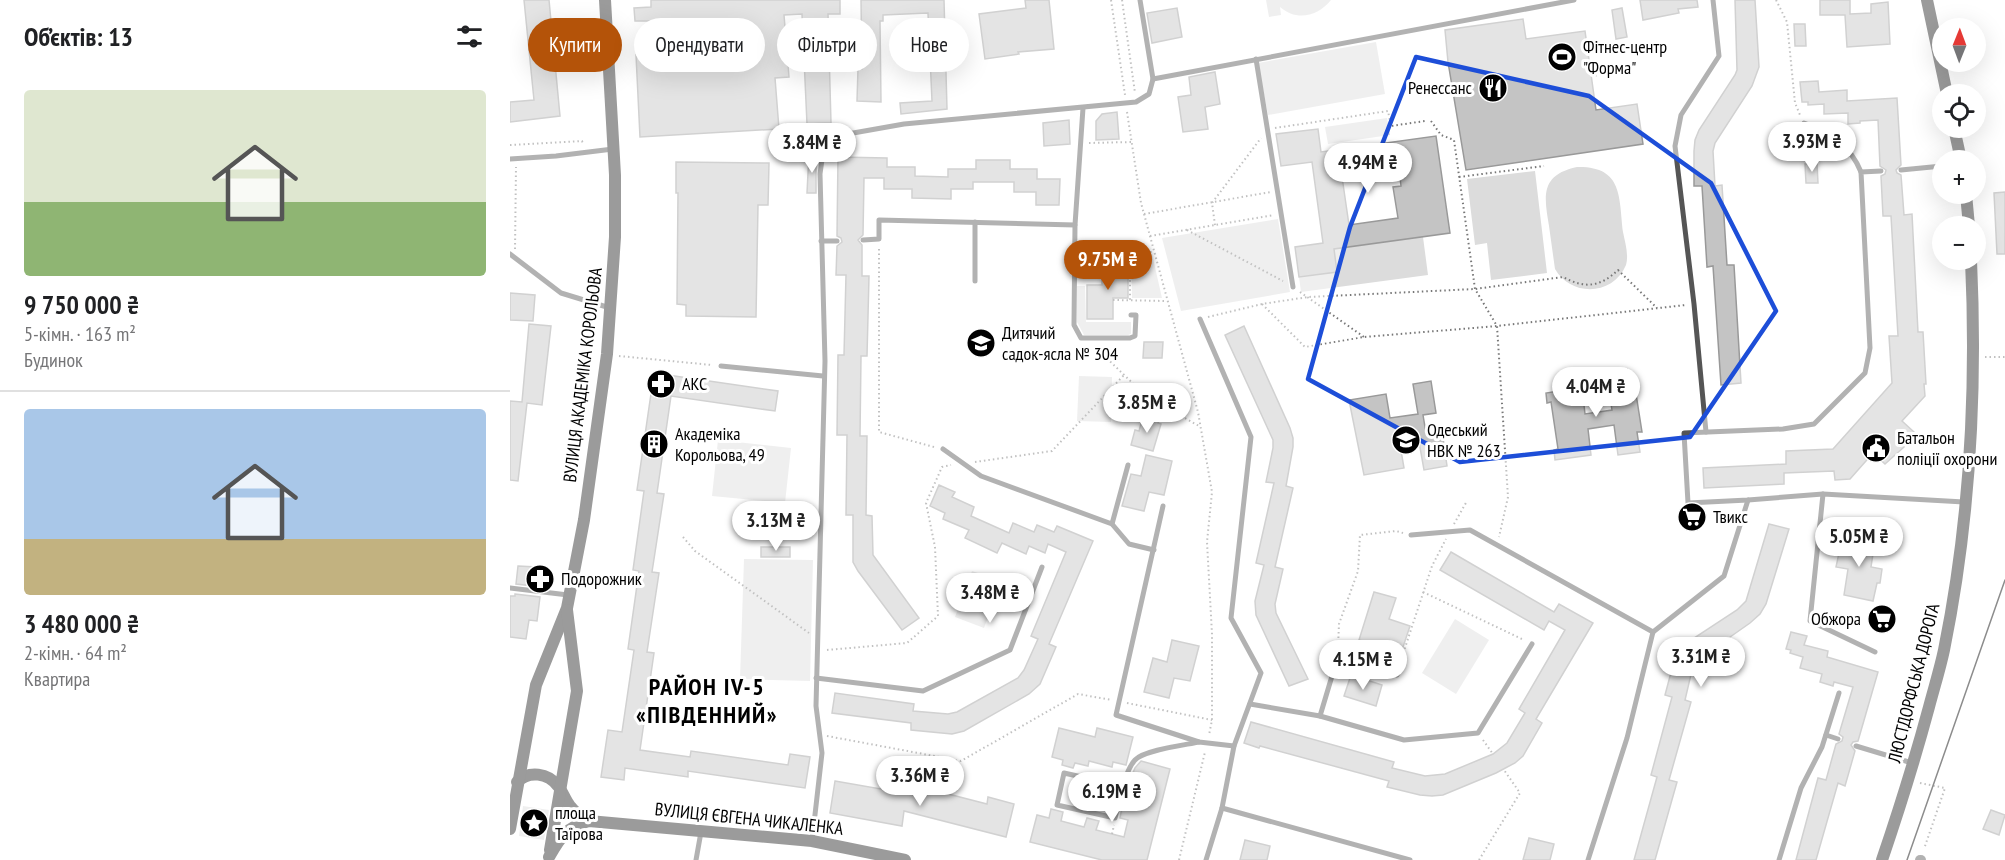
<!DOCTYPE html>
<html lang="uk">
<head>
<meta charset="utf-8">
<style>
  :root { --surface:#fff; --page:#f2f2f2; --text:#202124; --muted:#757577; --line:#e0e0e0; --accent:#b45309 }
  body { margin:0; font-family:"PT Sans Narrow",sans-serif; background:var(--page); color:var(--text); height:100vh; display:flex; flex-direction:column; font-size:22px; white-space:nowrap }
  * { box-sizing:border-box; margin:0 }
  p { font-size:20px; color:var(--muted) }
  .icon { flex:none; width:33px; height:33px; fill:none; stroke:currentColor; stroke-width:2; stroke-linecap:round; stroke-linejoin:round }
  .map { position:relative; flex:1; overflow:hidden }
  .panel { display:flex; flex-direction:column; background:var(--surface); width:510px }
  .panel>* { flex:none }
  .hud { position:absolute; left:18px; top:18px; width:570px; height:54px; display:flex; gap:12px }
  .needle { width:39px; rotate:1deg }
  .fabs { position:absolute; left:1422px; top:18px; display:grid; gap:12px }
  .fabs a { display:grid; place-items:center; width:54px; height:54px; border-radius:50%; background:var(--surface); box-shadow:0 6px 24px #0002; font-size:30px }
  .price { position:absolute; translate:-50% -51px; padding:0 14px; border-radius:21px; background:#fff; color:#222; font-size:20px; line-height:39px; filter:drop-shadow(0 2px 3px #0008) }
  .price::after { content:''; position:absolute; left:50%; top:36px; width:18px; height:14px; margin-left:-9px; background:inherit; clip-path:polygon(0 0,100% 0,50% 100%) }
  .price.selected { background:var(--accent); color:#fff }
  ul { padding:0; list-style:none }
  li { display:grid; align-content:center; gap:12px; height:318px; padding:0 24px }
  li+li { border-top:2px solid var(--line) }
  li span { display:grid; place-items:center; height:186px; border-radius:6px; color:#555 }
  li>.icon { margin-inline-start:auto }
  span .icon { width:108px; height:108px; fill:#fffc; stroke-width:1 }
  li b { font-size:26px }
  h2 { display:flex; justify-content:space-between; align-items:center; height:72px; padding:0 24px; font-size:26px }
  .chip { padding:0 21px; border-radius:27px; background:var(--surface); box-shadow:0 6px 24px #0002; font-size:21px; line-height:54px }
  .chip.selected { background:var(--accent); color:#fff }
  main { display:flex; flex:1; min-height:0 }
  .map>svg:first-child { display:block }
  .green { fill:#dcdcdc }
  .building { fill:#c4c4c4; stroke:#999; stroke-width:1.5; fill-rule:evenodd }
  .lines { fill:none; stroke-linecap:round; stroke-linejoin:round }
  .path { stroke:#777; stroke-width:2; stroke-dasharray:1.5 3; stroke-linecap:butt }
  .service { stroke:#555; stroke-width:5 }
  .minor { stroke:#555; stroke-width:10 }
  .secondary { stroke:#222; stroke-width:12 }
  .tram { stroke:#000; stroke-width:1.5 }
  .marked { fill:none; stroke:#1d4ed8; stroke-width:4.5; stroke-linejoin:round }
  .labels { text-anchor:middle; stroke-width:6; stroke-linejoin:round; paint-order:stroke }
  .poi-label { font-size:18px; fill:#000; stroke:#fff; text-anchor:start }
  .street-label { font-size:18px; fill:#000; stroke:#fff }
  .district-label { font-size:24px; font-weight:bold; letter-spacing:1.5px; fill:#000; stroke:#fff }
</style>
</head>
<body>
<main>
<section class="panel">
<h2>Об’єктів: 13<svg class="icon" aria-label="filters" viewBox="0 0 24 24"><path d="M4 7h16M4 17h16"/><circle cx="9" cy="7" r="2"/><circle cx="15" cy="17" r="2"/></svg></h2>
<ul>
<li><span style="background:linear-gradient(#dfe7d0 60%,#8fb573 0)"><svg class="icon" aria-label="home" viewBox="0 0 24 24"><path d="M3 11l9-7 9 7M6 9v11h12V9"/></svg></span><div><b>9 750 000 ₴</b><p>5-кімн. · 163 m²</p><p>Будинок</p></div></li>
<li><span style="background:linear-gradient(#a9c7e8 70%,#c2b280 0)"><svg class="icon" aria-label="home" viewBox="0 0 24 24"><path d="M3 11l9-7 9 7M6 9v11h12V9"/></svg></span><div><b>3 480 000 ₴</b><p>2-кімн. · 64 m²</p><p>Квартира</p></div></li>
</ul>
</section>
<div class="map">
<svg width="1495" height="860" viewBox="0 0 1495 860">
  <rect width="100%" height="100%" fill="#fff"/>
  <g class="green">
    <path d="M756 0H821C808 16 787 22 770 7L771 15 759 17Z"/>
    <polygon points="866,42 875,94 758,115 748,63"/>
    <polygon points="877,118 880,135 818,144 815,127"/>
    <path d="M1067 167C1113 166 1109 197 1113 232 1115 242 1119 255 1116 265 1103 296 1061 297 1045 269 1043 255 1041 240 1039 226 1034 196 1030 175 1067 167Z"/>
    <polygon points="1025,171 1037,273 981,280 977,243 965,245 957,179"/>
    <polygon points="768,219 780,292 671,311 652,238"/>
    <polygon points="913,237 918,275 791,292 789,277 827,272 824,249"/>
    <polygon points="642,254 652,298 622,298 621,255"/>
    <polygon points="567,286 575,286 576,322 621,322 621,334 618,335 574,335 567,322"/>
    <polygon points="569,376 602,377 601,422 567,421"/>
    <polygon points="208,440 281,448 275,503 202,496"/>
    <polygon points="234,559 303,560 300,681 230,679"/>
    <polygon points="462,571 491,581 474,628 445,617"/>
    <polygon points="945,619 979,640 946,694 912,673"/>
    <polygon points="13,806 39,810 34,840 9,836"/>
  </g>
  <g class="building">
    <polygon points="14,0 39,0 50,116 0,122 0,102 24,100"/>
    <polygon points="141,0 330,0 330,14 318,14 321,123 297,124 292,14 274,15 279,77 265,78 269,129 130,137 126,55 134,54 134,50 144,49 142,21 125,21 124,8 141,7"/>
    <polygon points="351,0 434,0 437,109 391,114 390,103 422,101 418,13 373,15 373,21 370,21 371,102 347,101 348,69 352,69"/>
    <polygon points="515,0 539,0 544,49 508,52 509,54 475,59 469,14 516,8"/>
    <polygon points="1130,0 1187,0 1188,7 1168,9 1169,13 1133,20"/>
    <polygon points="1225,0 1245,0 1249,67 1242,86 1205,143 1203,151 1205,186 1212,185 1217,265 1224,265 1231,383 1211,385 1203,266 1197,267 1192,186 1184,186 1184,151 1185,140 1189,130 1225,75 1227,70"/>
    <polygon points="1310,0 1340,0 1340,14 1361,13 1361,4 1378,2 1380,44 1337,47 1335,15 1310,15"/>
    <polygon points="667,8 672,37 642,43 637,13"/>
    <polygon points="1112,8 1117,37 1106,39 1102,10"/>
    <polygon points="1013,19 1016,39 1075,31 1086,110 1127,104 1133,144 956,170 938,62 935,30"/>
    <polygon points="1284,24 1295,24 1296,46 1285,46"/>
    <polygon points="705,72 710,104 695,107 698,129 673,132 668,97 681,95 679,77"/>
    <polygon points="1308,81 1309,92 1337,90 1337,101 1387,98 1391,165 1386,170 1387,173 1391,175 1394,215 1402,214 1408,332 1413,332 1416,384 1414,384 1415,396 1392,421 1404,432 1392,445 1394,447 1375,464 1363,453 1340,479 1325,480 1324,471 1274,473 1274,484 1194,488 1193,468 1276,464 1276,451 1323,449 1382,383 1379,336 1388,336 1381,216 1373,216 1371,176 1375,174 1376,170 1370,166 1368,120 1350,121 1350,123 1338,124 1338,113 1314,114 1314,104 1298,105 1298,102 1292,102 1290,82"/>
    <polygon points="607,112 609,139 586,140 586,121 592,114"/>
    <polygon points="559,120 560,144 534,146 533,123"/>
    <polygon points="301,129 302,152 277,153 274,130"/>
    <path d="M808 129 811 152 926 136 940 233 824 249 827 272 789 277 785 247 813 243 802 162 771 166 766 134ZM888 162 891 186 883 187 888 218 839 225 831 170Z"/>
    <polygon points="299,153 306,154 306,193 297,193"/>
    <polygon points="328,157 377,158 377,167 405,167 405,176 438,177 438,169 466,169 466,160 500,160 500,169 527,169 527,179 550,179 549,205 526,205 526,192 504,192 504,182 463,182 463,189 441,189 441,199 402,198 402,189 374,189 374,178 354,178 353,235 348,240 352,245 352,276 359,276 357,356 351,356 350,436 357,436 356,515 362,516 363,555 409,618 392,630 348,571 343,562 343,515 336,515 337,435 327,435 328,355 334,355 336,275 326,275 327,246 332,242 331,238 327,236"/>
    <polygon points="166,162 259,163 258,205 248,205 246,317 176,316 176,305 167,304 168,193 166,193"/>
    <polygon points="1295,164 1307,164 1308,183 1296,183"/>
    <polygon points="1495,192 1495,254 1487,254 1484,193"/>
    <polygon points="592,262 618,262 618,298 603,298 603,319 577,319 577,285 592,285"/>
    <polygon points="0,293 25,295 23,321 0,320"/>
    <polygon points="19,324 41,326 32,405 17,403 8,481 0,480 0,401 12,402"/>
    <polygon points="734,326 780,428 783,438 783,447 776,486 783,488 765,567 773,569 765,604 766,613 798,679 779,686 746,615 745,601 754,565 746,563 764,483 756,482 763,448 763,440 715,335"/>
    <polygon points="634,342 653,342 652,358 633,358"/>
    <polygon points="1117,369 1121,395 1126,394 1132,432 1127,432 1130,452 1108,455 1104,425 1078,429 1081,455 1045,460 1044,450 1048,449 1041,402 1037,403 1036,393 1072,387 1075,414 1102,410 1096,372"/>
    <polygon points="144,373 268,391 265,411 161,396 147,493 154,494 142,572 149,573 137,652 144,653 130,750 180,757 181,751 278,765 280,754 300,757 295,788 178,771 178,777 115,768 114,780 91,777 98,730 112,732 124,650 118,649 129,571 123,570 134,491 127,490"/>
    <polygon points="921,381 926,413 913,415 916,433 932,431 937,466 914,470 908,436 889,439 894,468 854,475 839,400 876,394 880,418 908,414 903,384"/>
    <polygon points="638,415 650,418 648,423 651,424 643,451 621,445 625,430 629,431 632,420 636,422"/>
    <polygon points="636,455 662,461 654,495 639,492 634,511 612,506 621,474 631,476"/>
    <polygon points="429,485 445,492 442,497 464,507 461,516 499,533 503,523 524,532 527,525 544,532 547,526 583,541 539,644 546,647 530,684 519,694 454,731 442,734 401,730 401,723 322,713 325,693 404,704 403,711 438,714 447,712 508,678 514,670 528,639 521,636 556,552 538,544 535,553 519,546 516,554 492,543 487,553 455,538 459,530 433,519 435,513 420,506"/>
    <polygon points="1259,524 1279,529 1256,604 1250,614 1240,623 1193,656 1182,670 1175,700 1181,702 1159,780 1167,782 1145,860 1124,860 1147,777 1141,775 1162,697 1155,695 1164,661 1172,648 1184,638 1227,610 1236,601"/>
    <polygon points="1336,536 1365,541 1361,567 1372,569 1370,583 1367,583 1363,601 1334,595 1338,569 1326,567 1329,553 1332,553"/>
    <rect x="251" y="547" width="29" height="10"/>
    <polygon points="941,552 1044,612 1049,604 1083,623 1026,719 1032,723 1013,756 1005,763 986,773 933,795 922,796 910,795 877,787 879,781 750,746 749,748 734,743 741,722 884,762 882,768 915,776 935,774 983,754 997,743 1015,713 1009,709 1055,630 1039,621 1034,630 930,570"/>
    <polygon points="8,566 27,567 33,575 32,587 6,584"/>
    <polygon points="864,592 886,598 879,619 900,626 891,653 849,640"/>
    <polygon points="5,594 30,597 27,621 19,620 16,639 0,637 0,596 5,596"/>
    <polygon points="1281,632 1297,636 1294,645 1318,651 1317,657 1368,672 1348,741 1343,742 1341,745 1345,751 1335,786 1328,783 1306,860 1286,860 1308,778 1316,780 1326,744 1332,741 1333,737 1329,734 1343,687 1324,682 1323,686 1310,682 1312,674 1290,668 1293,657 1280,653 1281,650 1276,649"/>
    <polygon points="662,640 689,646 680,681 664,678 659,698 634,692 643,658 657,662"/>
    <polygon points="841,675 872,685 866,706 834,696"/>
    <polygon points="549,728 585,737 587,728 623,737 616,765 603,762 602,767 579,761 578,766 565,763 563,768 552,765 553,760 542,757"/>
    <polygon points="631,761 660,769 637,860 592,860 520,842 527,815 539,818 541,809 553,812 551,821 574,827 577,818 589,821 586,830 614,837 618,820 610,818 612,808 613,805 621,807 627,784 619,782 625,768"/>
    <polygon points="325,781 405,795 407,786 477,804 478,797 504,804 496,837 394,811 392,826 320,813"/>
    <polygon points="1481,810 1495,815 1489,835 1473,829"/>
    <polygon points="1019,838 1044,844 1040,860 1013,860"/>
    <polygon points="735,840 760,846 757,860 730,860"/>
  </g>
  <g class="lines">
    <g class="path">
      <polyline points="601,0 615,95"/>
      <polyline points="612,0 625,93"/>
      <polyline points="1266,0 1277,22 1285,103 1290,115"/>
      <polyline points="1081,76 1096,74"/>
      <polyline points="617,112 631,203 688,412 702,492 697,542 702,634 702,720 699,735"/>
      <polyline points="921,121 931,135 944,140 965,289 987,326 998,497 989,537"/>
      <polyline points="765,128 878,111 881,126 915,121"/>
      <polyline points="262,136 275,124 290,124 309,132"/>
      <polyline points="579,143 622,142"/>
      <polyline points="0,145 72,141 73,144"/>
      <polyline points="949,177 1034,166"/>
      <polyline points="634,214 761,192"/>
      <polyline points="705,225 702,203 751,138"/>
      <polyline points="677,230 773,281"/>
      <polyline points="640,236 764,215"/>
      <polyline points="5,249 6,167"/>
      <polyline points="369,249 369,432 424,447"/>
      <polyline points="595,252 643,252"/>
      <polyline points="612,252 620,260 620,300"/>
      <polyline points="593,260 620,260"/>
      <polyline points="790,292 854,337"/>
      <polyline points="603,300 656,301"/>
      <polyline points="752,304 795,347 854,337 987,326 1176,305"/>
      <path d="M698 317 752 304 798 297 965 289 1053 277C1075 289 1090 287 1108 270L1147 308"/>
      <polyline points="584,346 636,396 689,426"/>
      <polyline points="109,356 202,365"/>
      <polyline points="1475,357 1495,357"/>
      <polyline points="465,462 542,451 614,375"/>
      <polyline points="944,524 957,501"/>
      <polyline points="173,537 185,551 299,633"/>
      <polyline points="913,592 1014,640"/>
      <polyline points="828,647 829,624 848,571 850,535 886,531 893,533"/>
      <polyline points="317,650 397,643 428,616 425,547 416,503 432,467 441,465"/>
      <polyline points="889,666 922,566 936,539"/>
      <polyline points="617,703 702,720"/>
      <polyline points="317,736 451,761 568,694 602,700"/>
      <polyline points="973,740 983,754"/>
      <polyline points="1410,783 1435,788 1414,849"/>
      <polyline points="602,834 604,825"/>
      <polyline points="669,860 695,752"/>
      <polyline points="969,860 1010,793 994,770"/>
    </g>
    <g class="service">
      <polyline points="746,59 783,287"/>
      <polyline points="643,79 1064,0"/>
      <polyline points="573,108 565,225 564,325 571,338 620,338 625,336 626,315 621,315"/>
      <path d="M1294 123C1320 132 1340 145 1351 172"/>
      <polyline points="0,159 46,156 103,149"/>
      <polyline points="1391,170 1432,166"/>
      <polyline points="1371,171 1351,172 1360,348 1355,373 1304,424 1273,429 1174,433 1178,503 1238,500 1313,494 1454,502"/>
      <polyline points="353,240 369,239 369,220 565,225"/>
      <polyline points="311,241 327,241"/>
      <polyline points="565,252 589,252"/>
      <polyline points="0,254 51,293 100,308"/>
      <polyline points="465,281 465,222"/>
      <polyline points="690,319 741,437 721,618 751,673 724,746 712,808 696,860"/>
      <polyline points="211,366 313,376"/>
      <polyline points="1196,432 1184,304 1165,146 1171,115 1209,56 1203,0"/>
      <polyline points="433,449 471,476 602,524 618,465"/>
      <polyline points="1313,494 1300,621 1365,652"/>
      <polyline points="653,506 606,715 689,742 724,746"/>
      <polyline points="602,524 619,544 644,550"/>
      <polyline points="901,535 960,530 1143,632 1214,576 1238,500"/>
      <polyline points="0,588 58,595"/>
      <polyline points="306,678 413,691 500,650 532,567"/>
      <polyline points="740,704 810,716 894,740 968,733 1022,644"/>
      <polyline points="810,716 828,656 887,675"/>
      <polyline points="1316,735 1328,739"/>
      <polyline points="1346,746 1402,763"/>
      <path d="M612 786 554 773 547 805 605 818C609 802 614 772 625 760 634 750 675 745 689 742"/>
      <polyline points="712,808 900,860"/>
      <polyline points="302,841 312,753 306,706 315,361 310,174 315,138 394,124 626,102 639,94 643,79 630,0"/>
      <polyline points="186,860 191,832"/>
      <polyline points="1078,860 1117,738 1143,632"/>
      <polyline points="1269,860 1291,788 1312,747 1329,693"/>
    </g>
    <polyline class="minor" points="1410,860 1411,860"/>
    <g class="secondary">
      <polyline points="1417,0 1437,94"/>
      <polyline points="1444,128 1451,160"/>
      <polyline points="1456,194 1459,226"/>
      <path d="M7 782C19 770 38 773 48 786 53 792 55 800 60 806 65 813 72 817 79 821"/>
      <polyline points="0,829 26,685 57,608 74,520 97,354 105,237 105,175 95,0"/>
      <polyline points="40,850 67,691 57,610"/>
      <path d="M39 857C50 838 56 827 79 821L302 841 395 860"/>
      <path d="M1372 860C1389 810 1405 759 1419 707 1424 688 1430 669 1434 650 1460 522 1467 390 1461 260"/>
    </g>
    <polyline class="tram" points="1397,860 1495,580"/>
  </g>
  <path d="M0 0H1495V860H0ZM906 57 1079 96 1201 183 1266 311 1180 437 950 462 798 379 840 227Z" fill="#fff" fill-opacity=".55" fill-rule="evenodd"/>
  <path class="marked" d="M906 57 1079 96 1201 183 1266 311 1180 437 950 462 798 379 840 227Z"/>
  <defs>
    <g id="stadium-disc" transform="scale(1.5)"><circle r="9.5" fill="#000" stroke="#fff"/><path d="M0-5a6.5 5 0 1 0 0 10a6.5 5 0 1 0 0-10ZM-3.5-1.8h7v3.6h-7Z" fill="#fff"/></g>
    <g id="restaurant-disc" transform="scale(1.5)"><circle r="9.5" fill="#000" stroke="#fff"/><path d="M-5-6h1v4h1v-4h1v4h1v-4h1v5L-1.5 .5V6h-2V.5L-5-1ZM5-6V6H3V1.5H1.5Q1.5-4 5-6Z" fill="#fff"/></g>
    <g id="school-disc" transform="scale(1.5)"><circle r="9.5" fill="#000" stroke="#fff"/><path d="M0-5L7-2L0 1L-7-2ZM-4 1L0 2.5L4 1V4Q0 6-4 4Z" fill="#fff"/></g>
    <g id="pharmacy-disc" transform="scale(1.5)"><circle r="9.5" fill="#000" stroke="#fff"/><path d="M-2-6h4v4h4v4h-4v4h-4v-4h-4v-4h4Z" fill="#fff"/></g>
    <g id="building-disc" transform="scale(1.5)"><circle r="9.5" fill="#000" stroke="#fff"/><path d="M-4-6H4V6H1V3H-1V6H-4ZM-2.5-4.3h1.7v1.8h-1.7ZM.8-4.3h1.7v1.8H.8ZM-2.5-1h1.7V.8h-1.7ZM.8-1h1.7V.8H.8Z" fill="#fff"/></g>
    <g id="civic-disc" transform="scale(1.5)"><circle r="9.5" fill="#000" stroke="#fff"/><path d="M-.6-6.5H3V-4.5H.6V-3L4-1V1h2V6H-6V1h2V-1L-.6-3ZM-1.2 2.5V6h2.4V2.5Z" fill="#fff"/></g>
    <g id="supermarket-disc" transform="scale(1.5)"><circle r="9.5" fill="#000" stroke="#fff"/><path d="M-6-5.5h2.5l.6 2H6L4.5 2H-2.5L-4.4-4H-6ZM-1.5 3.2a1.3 1.3 0 1 0 .1 0ZM3 3.2a1.3 1.3 0 1 0 .1 0Z" fill="#fff"/></g>
    <g id="sight-disc" transform="scale(1.5)"><circle r="9.5" fill="#000" stroke="#fff"/><path d="M0-6L1.8-2.2L6-1.7L2.9 1.2L3.7 5.4L0 3.3L-3.7 5.4L-2.9 1.2L-6-1.7L-1.8-2.2Z" fill="#fff"/></g>
  </defs>
  <g fill-rule="evenodd">
    <use href="#stadium-disc" x="1052" y="57"/>
    <use href="#restaurant-disc" x="983" y="88"/>
    <use href="#school-disc" x="471" y="343"/>
    <use href="#pharmacy-disc" x="151" y="384"/>
    <use href="#school-disc" x="896" y="440"/>
    <use href="#building-disc" x="144" y="444"/>
    <use href="#civic-disc" x="1366" y="448"/>
    <use href="#supermarket-disc" x="1182" y="517"/>
    <use href="#pharmacy-disc" x="30" y="579"/>
    <use href="#supermarket-disc" x="1372" y="619"/>
    <use href="#sight-disc" x="24" y="823"/>
  </g>
  <g class="labels">
    <g class="poi-label">
      <text x="1073" y="53">Фітнес-центр<tspan x="1073" dy="21">"Форма"</tspan></text>
      <text x="962" y="94" text-anchor="end">Ренессанс</text>
      <text x="492" y="339">Дитячий<tspan x="492" dy="21">садок-ясла № 304</tspan></text>
      <text x="172" y="390">АКС</text>
      <text x="917" y="436">Одеський<tspan x="917" dy="21">НВК № 263</tspan></text>
      <text x="165" y="440">Академіка<tspan x="165" dy="21">Корольова, 49</tspan></text>
      <text x="1387" y="444">Батальон<tspan x="1387" dy="21">поліції охорони</tspan></text>
      <text x="1203" y="523">Твикс</text>
      <text x="51" y="585">Подорожник</text>
      <text x="1351" y="625" text-anchor="end">Обжора</text>
      <text x="45" y="819">площа<tspan x="45" dy="21">Таїрова</tspan></text>
    </g>
    <g class="street-label">
      <text transform="translate(73 375) rotate(-83)" y="6">ВУЛИЦЯ АКАДЕМІКА КОРОЛЬОВА</text>
      <text transform="translate(1404 683) rotate(-76)" y="6">ЛЮСТДОРФСЬКА ДОРОГА</text>
      <text transform="translate(239 819) rotate(6)" y="6">ВУЛИЦЯ ЄВГЕНА ЧИКАЛЕНКА</text>
    </g>
    <g class="district-label">
      <text x="197" y="695">РАЙОН IV-5<tspan x="197" dy="28">«ПІВДЕННИЙ»</tspan></text>
    </g>
  </g>
</svg>
<div class="fabs">
<a><svg class="needle" viewBox="-14 -14 28 28"><path d="M0-13l5 13h-10z" fill="#e53935"/><path d="M0 13l5-13h-10z" fill="#757577"/></svg></a>
<a><svg class="icon" aria-label="locate" viewBox="0 0 24 24"><circle cx="12" cy="12" r="6"/><path d="M12 2v4M12 18v4M2 12h4M18 12h4"/></svg></a>
<a>+</a>
<a>−</a>
</div>
<b class="price" style="left:1302px;top:173px">3.93M ₴</b>
<b class="price" style="left:302px;top:174px">3.84M ₴</b>
<b class="price" style="left:858px;top:194px">4.94M ₴</b>
<b class="price selected" style="left:598px;top:291px">9.75M ₴</b>
<b class="price" style="left:1086px;top:418px">4.04M ₴</b>
<b class="price" style="left:637px;top:434px">3.85M ₴</b>
<b class="price" style="left:266px;top:552px">3.13M ₴</b>
<b class="price" style="left:1349px;top:568px">5.05M ₴</b>
<b class="price" style="left:480px;top:624px">3.48M ₴</b>
<b class="price" style="left:1191px;top:688px">3.31M ₴</b>
<b class="price" style="left:853px;top:691px">4.15M ₴</b>
<b class="price" style="left:410px;top:807px">3.36M ₴</b>
<b class="price" style="left:602px;top:823px">6.19M ₴</b>
<div class="hud">
<a class="chip selected">Купити</a>
<a class="chip">Орендувати</a>
<a class="chip">Фільтри</a>
<a class="chip">Нове</a>
</div>
</div>
</main>
</body>
</html>
